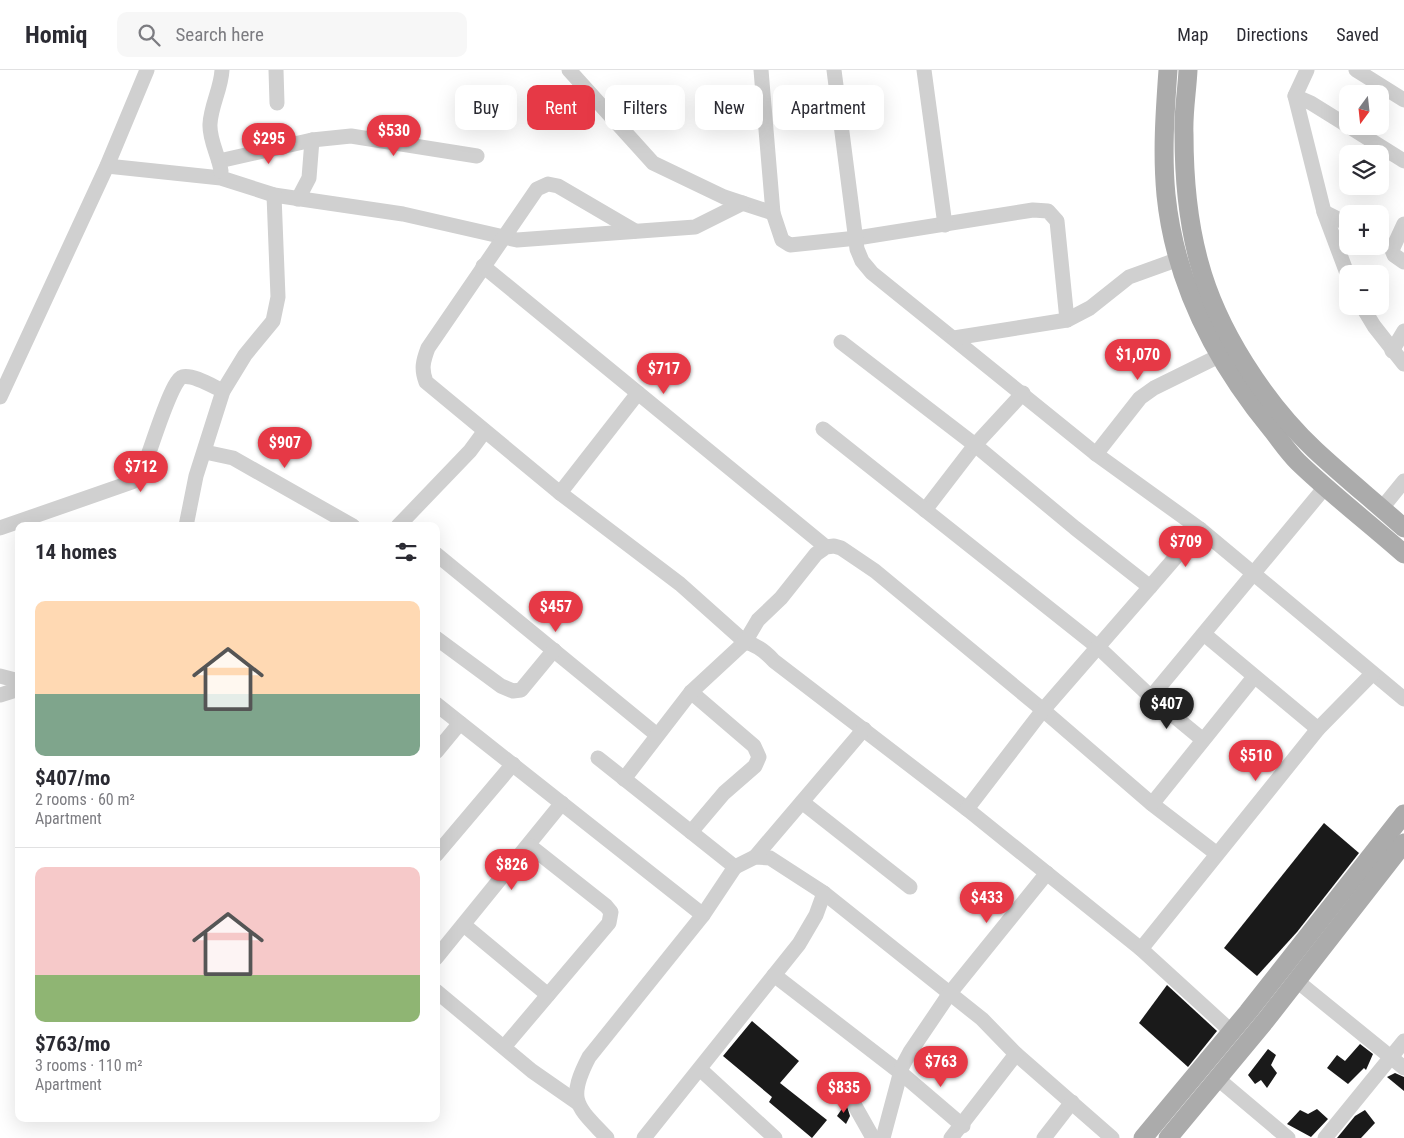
<!DOCTYPE html>
<html lang="en">
<head>
<meta charset="utf-8">
<style>
  :root { --surface:#fff; --page:#f7f7f7; --text:#2b2b33; --muted:#7c7c81; --line:#e1e1e2; --accent:#e63946 }
  body { margin:0; font-family:"Roboto Condensed",sans-serif; background:var(--page); color:var(--text); height:100vh; display:flex; flex-direction:column; font-size:19px; white-space:nowrap }
  * { box-sizing:border-box; margin:0 }
  p { font-size:16px; color:var(--muted) }
  .icon { flex:none; width:28px; height:28px; fill:none; stroke:currentColor; stroke-width:2; stroke-linecap:round; stroke-linejoin:round }
  .map { position:relative; flex:1; overflow:hidden }
  .details { position:absolute; left:15px; top:452px; width:425px; height:600px; display:flex; flex-direction:column; background:var(--surface); border-radius:10px; box-shadow:0 5px 20px #0002 }
  .details>* { flex:none }
  .guide { position:absolute; left:455px; top:15px; width:475px; height:45px; display:flex; gap:10px }
  .needle { width:32px; rotate:195deg }
  .fabs { position:absolute; left:1339px; top:15px; display:grid; gap:10px }
  .fabs a { display:grid; place-items:center; width:50px; height:50px; border-radius:10px; background:var(--surface); box-shadow:0 5px 20px #0002; font-size:25px }
  .price { position:absolute; translate:-50% -42px; padding:0 11px; border-radius:18px; background:var(--accent); color:#fff; font-size:16px; line-height:32px; filter:drop-shadow(0 1px 2px #0008) }
  .price::after { content:''; position:absolute; left:50%; top:30px; width:15px; height:11px; margin-left:-8px; background:inherit; clip-path:polygon(0 0,100% 0,50% 100%) }
  .price.on { background:#222; color:#fff }
  ul { padding:0; list-style:none }
  li { display:grid; align-content:center; gap:10px; height:265px; padding:0 20px }
  li+li { border-top:1px solid var(--line) }
  li span { display:grid; place-items:center; height:155px; border-radius:10px; color:#555 }
  li>.icon { margin-inline-start:auto }
  span .icon { width:90px; height:90px; fill:#fffc; stroke-width:1 }
  li b { font-size:21px }
  h2 { display:flex; justify-content:space-between; align-items:center; height:60px; padding:0 20px; font-size:21px }
  .tag { padding:0 18px; border-radius:10px; background:var(--surface); box-shadow:0 5px 20px #0002; font-size:18px; line-height:45px }
  .tag.on { background:var(--accent); color:#fff }
  header { display:flex; align-items:center; gap:30px; box-sizing:border-box; height:70px; padding:0 25px; background:var(--surface); border-bottom:1px solid var(--line) }
  header strong { font-size:24px }
  nav { display:flex; gap:28px; margin-inline-start:auto; font-size:18px }
  .search { width:350px; height:45px; background:var(--page); display:flex; align-items:center; gap:12px; box-sizing:border-box; padding:0 18px; border-radius:10px; color:var(--muted); font-size:19px }
  .map>svg:first-child { display:block }
  .building { fill:#1a1a1a }
  .lines { fill:none; stroke-linecap:round; stroke-linejoin:round }
  .minor { stroke:#d0d0d0; stroke-width:15 }
  .major { stroke:#ababab; stroke-width:19 }
</style>
</head>
<body>
<header>
<strong>Homiq</strong>
<div class="search"><svg class="icon" aria-label="search" viewBox="0 0 24 24"><circle cx="10" cy="10" r="6"/><path d="M15 15l6 6"/></svg>Search here</div>
<nav><a>Map</a><a>Directions</a><a>Saved</a></nav>
</header>
<div class="map">
<svg width="1404" height="1068" viewBox="0 0 1404 1068">
  <rect width="100%" height="100%" fill="#fff"/>
  <g class="building">
    <polygon points="1324,753 1359,783 1297,862 1257,906 1224,878"/>
    <polygon points="1167,915 1217,961 1188,997 1139,953"/>
    <polygon points="752,951 799,991 780,1013 827,1050 812,1068 769,1032 772,1027 723,986"/>
    <polygon points="1360,974 1373,984 1366,1000 1364,998 1348,1014 1327,998 1337,985 1345,991"/>
    <polygon points="1268,979 1276,985 1271,995 1277,1003 1267,1018 1261,1010 1255,1014 1248,1005"/>
    <polygon points="1395,1003 1404,1007 1404,1021 1387,1007"/>
    <polygon points="846,1033 850,1046 846,1054 837,1046"/>
    <polygon points="1317,1039 1328,1049 1311,1067 1287,1054 1300,1040 1308,1044"/>
    <polygon points="1365,1040 1375,1053 1361,1068 1337,1068 1355,1046"/>
  </g>
  <g class="lines">
    <g class="minor">
      <polyline points="276,0 277,33"/>
      <polyline points="569,0 653,93 724,127 773,143"/>
      <polyline points="761,0 773,143 782,170 790,175 857,168 1033,140 1048,141 1057,151 1067,250"/>
      <polyline points="834,0 857,179 862,191 872,203 1096,384 1200,459 1404,629"/>
      <polyline points="924,0 945,155"/>
      <polyline points="1307,0 1295,26 1324,142 1348,206"/>
      <polyline points="1356,0 1404,30"/>
      <polyline points="1295,26 1311,33 1348,56"/>
      <polyline points="1348,56 1404,91"/>
      <polyline points="219,91 312,70 351,66 477,86"/>
      <polyline points="107,96 221,108 274,125 403,144 517,170 695,157 743,133"/>
      <path d="M221 101C219 86 209 70 210 54 211 35 221 19 222 0"/>
      <polyline points="298,129 309,108 312,70"/>
      <polyline points="1324,142 1348,154"/>
      <polyline points="1404,154 1392,180 1394,185 1404,192"/>
      <path d="M635 161 558 116 548 114 537 119 428 278C423 291 421 299 426 312L560 423 680 514 745 572C757 575 765 581 774 591L967 739 1141 879 1232 962"/>
      <polyline points="483,196 826,477"/>
      <polyline points="1362,236 1374,256 1404,294"/>
      <polyline points="954,268 1067,250 1090,238 1129,207 1179,189"/>
      <polyline points="841,272 975,375 925,440"/>
      <polyline points="1392,281 1404,261"/>
      <polyline points="0,327 107,96 147,0"/>
      <polyline points="823,359 1099,578 1151,627 1326,416"/>
      <polyline points="205,382 233,388 353,456"/>
      <polyline points="1096,384 1140,328 1154,318 1219,286"/>
      <polyline points="560,423 638,323"/>
      <polyline points="1382,438 1404,411"/>
      <polyline points="186,456 196,406 223,321 245,285 273,251 278,227 274,125"/>
      <polyline points="398,456 470,381 484,362"/>
      <path d="M0 458 132 412 143 400C148 387 172 309 182 307 193 304 212 316 223 321"/>
      <polyline points="436,484 657,665"/>
      <polyline points="1150,517 1200,459"/>
      <polyline points="1204,564 1318,659"/>
      <polyline points="436,568 501,616 513,621 521,620 554,580"/>
      <polyline points="0,606 19,611"/>
      <polyline points="691,622 754,676 759,687 755,696 724,723 691,762"/>
      <polyline points="0,625 19,619"/>
      <polyline points="1151,627 1203,670"/>
      <polyline points="436,634 703,845"/>
      <polyline points="436,682 460,653"/>
      <polyline points="598,688 735,797 755,787 770,788 824,823 982,949 1016,984 1112,1068"/>
      <polyline points="624,709 691,622 745,572 758,550 781,528 816,484 826,477 834,476 841,478 875,501 1043,640 1152,734 1217,784"/>
      <polyline points="802,732 910,817"/>
      <polyline points="1152,734 1254,607"/>
      <polyline points="967,739 1043,640 1150,517 1075,458 975,375 1023,323"/>
      <polyline points="436,785 513,694"/>
      <polyline points="755,787 864,659"/>
      <polyline points="464,855 548,925"/>
      <polyline points="1141,879 1318,659 1372,604"/>
      <polyline points="436,888 562,733"/>
      <polyline points="774,905 901,1003 963,1056"/>
      <polyline points="1297,911 1404,998"/>
      <polyline points="436,921 532,1001 578,1033"/>
      <polyline points="504,977 609,853 611,842 606,836 530,776"/>
      <polyline points="701,1000 775,1068"/>
      <polyline points="1218,1009 1288,1068"/>
      <polyline points="855,1036 873,1068"/>
      <path d="M607 1068C577 1036 566 1031 589 987L703 845 735 797"/>
      <polyline points="644,1068 799,874 816,845 824,823"/>
      <polyline points="883,1068 902,997 910,982 950,923 1047,803"/>
      <polyline points="951,1068 1016,984"/>
      <polyline points="1044,1068 1072,1032"/>
      <polyline points="1325,1068 1404,971"/>
    </g>
    <g class="major">
      <path d="M1168 0C1165 42 1162 83 1166 125 1175 213 1216 292 1272 360 1280 370 1288 382 1298 392 1331 424 1369 453 1404 484"/>
      <path d="M1188 0C1187 21 1183 43 1184 64 1184 106 1188 152 1199 192 1217 260 1265 333 1315 380 1344 407 1375 432 1404 458"/>
      <polyline points="1143,1068 1248,942 1404,744"/>
      <polyline points="1168,1068 1266,950 1404,773"/>
    </g>
  </g>
</svg>
<div class="fabs">
<a><svg class="needle" viewBox="-14 -14 28 28"><path d="M0-13l5 13h-10z" fill="#e53935"/><path d="M0 13l5-13h-10z" fill="#7c7c81"/></svg></a>
<a><svg class="icon" aria-label="layers" viewBox="0 0 24 24"><path d="M12 4l9 5-9 5-9-5zM3 14l9 5 9-5"/></svg></a>
<a>+</a>
<a>−</a>
</div>
<b class="price" style="left:394px;top:87px">$530</b>
<b class="price" style="left:269px;top:95px">$295</b>
<b class="price" style="left:1138px;top:311px">$1,070</b>
<b class="price" style="left:664px;top:325px">$717</b>
<b class="price" style="left:285px;top:399px">$907</b>
<b class="price" style="left:141px;top:423px">$712</b>
<b class="price" style="left:1186px;top:498px">$709</b>
<b class="price" style="left:556px;top:563px">$457</b>
<b class="price on" style="left:1167px;top:660px">$407</b>
<b class="price" style="left:1256px;top:712px">$510</b>
<b class="price" style="left:512px;top:821px">$826</b>
<b class="price" style="left:987px;top:854px">$433</b>
<b class="price" style="left:941px;top:1018px">$763</b>
<b class="price" style="left:844px;top:1044px">$835</b>
<div class="guide">
<a class="tag">Buy</a>
<a class="tag on">Rent</a>
<a class="tag">Filters</a>
<a class="tag">New</a>
<a class="tag">Apartment</a>
</div>
<section class="details">
<h2>14 homes<svg class="icon" aria-label="filters" viewBox="0 0 24 24"><path d="M4 7h16M4 17h16"/><circle cx="9" cy="7" r="2"/><circle cx="15" cy="17" r="2"/></svg></h2>
<ul>
<li><span style="background:linear-gradient(#ffd9b3 60%,#7fa58c 0)"><svg class="icon" aria-label="home" viewBox="0 0 24 24"><path d="M3 11l9-7 9 7M6 9v11h12V9"/></svg></span><div><b>$407/mo</b><p>2 rooms · 60 m²</p><p>Apartment</p></div></li>
<li><span style="background:linear-gradient(#f6c9c9 70%,#8fb573 0)"><svg class="icon" aria-label="home" viewBox="0 0 24 24"><path d="M3 11l9-7 9 7M6 9v11h12V9"/></svg></span><div><b>$763/mo</b><p>3 rooms · 110 m²</p><p>Apartment</p></div></li>
</ul>
</section>
</div>
</body>
</html>
